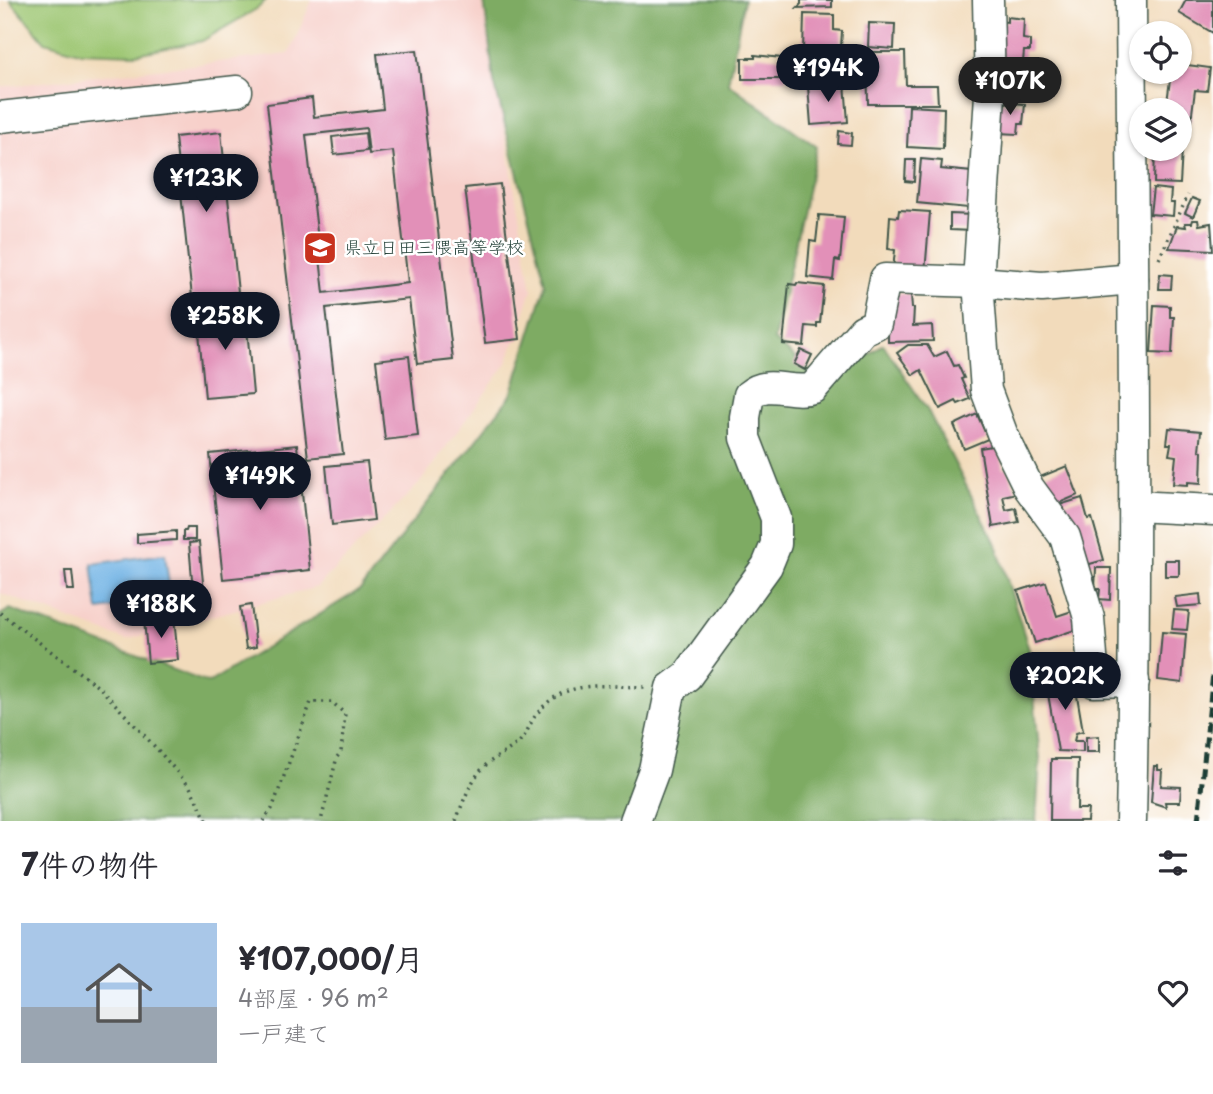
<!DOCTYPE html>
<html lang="ja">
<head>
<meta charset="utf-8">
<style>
  :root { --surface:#fff; --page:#f2f2f3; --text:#2b2b33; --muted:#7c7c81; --accent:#111827 }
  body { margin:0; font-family:"Playpen Sans","Klee One",sans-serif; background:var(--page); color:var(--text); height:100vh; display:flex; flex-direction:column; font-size:26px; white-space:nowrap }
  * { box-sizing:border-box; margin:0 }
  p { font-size:23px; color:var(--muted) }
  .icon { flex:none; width:38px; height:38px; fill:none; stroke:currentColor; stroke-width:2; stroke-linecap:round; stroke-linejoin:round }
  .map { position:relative; height:821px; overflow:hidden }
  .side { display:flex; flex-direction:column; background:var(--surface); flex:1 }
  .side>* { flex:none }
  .tools { position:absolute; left:1129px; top:21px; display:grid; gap:14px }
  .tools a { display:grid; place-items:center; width:63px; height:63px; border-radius:50%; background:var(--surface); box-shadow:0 2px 5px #0004; font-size:35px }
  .price { position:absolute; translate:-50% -60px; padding:0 16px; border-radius:24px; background:var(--accent); color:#fff; font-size:23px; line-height:46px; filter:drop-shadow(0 2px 4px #0008) }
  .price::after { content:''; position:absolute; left:50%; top:42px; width:21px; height:16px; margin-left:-10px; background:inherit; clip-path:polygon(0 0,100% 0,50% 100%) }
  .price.active { background:#222; color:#fff }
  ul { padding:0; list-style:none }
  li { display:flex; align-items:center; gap:21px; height:175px; padding:0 21px }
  li span { display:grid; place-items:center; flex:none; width:196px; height:140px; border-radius:0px; color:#555 }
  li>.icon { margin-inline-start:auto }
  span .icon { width:84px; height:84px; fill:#fffc; stroke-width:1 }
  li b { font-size:30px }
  h2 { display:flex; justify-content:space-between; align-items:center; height:84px; padding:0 21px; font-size:30px }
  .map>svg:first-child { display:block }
  .built { fill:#f7d0ca }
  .green { fill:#9dc672; stroke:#5e8253; stroke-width:2 }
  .forest { fill:#7eab64; stroke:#4e744c; stroke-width:2 }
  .water { fill:#6fb2e4; stroke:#47788c; stroke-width:2 }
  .building { fill:#e290b8; fill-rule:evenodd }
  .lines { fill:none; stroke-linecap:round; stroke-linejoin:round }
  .minor-casing { stroke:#3f5548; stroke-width:33 }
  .path { stroke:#3f5548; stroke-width:3.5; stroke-dasharray:2 5; stroke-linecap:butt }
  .minor { stroke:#fff; stroke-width:30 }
  .rail { stroke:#1f3d34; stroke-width:5; stroke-dasharray:10 5; stroke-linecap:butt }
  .labels { text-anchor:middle; stroke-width:5; stroke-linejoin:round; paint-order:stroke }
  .poi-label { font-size:18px; fill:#1f3d34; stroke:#fff; text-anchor:start }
</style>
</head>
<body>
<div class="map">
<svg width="1213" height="821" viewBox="0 0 1213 821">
  <rect width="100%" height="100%" fill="#fff"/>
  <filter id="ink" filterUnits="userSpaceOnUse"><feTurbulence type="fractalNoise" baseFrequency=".0143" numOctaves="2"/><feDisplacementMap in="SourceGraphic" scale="14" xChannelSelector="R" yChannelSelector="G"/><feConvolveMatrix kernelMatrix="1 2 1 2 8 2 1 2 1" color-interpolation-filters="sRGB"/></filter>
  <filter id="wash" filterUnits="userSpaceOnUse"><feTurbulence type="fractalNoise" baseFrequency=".00686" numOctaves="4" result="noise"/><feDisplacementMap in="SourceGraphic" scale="28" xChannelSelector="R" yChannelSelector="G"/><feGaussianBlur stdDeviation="1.57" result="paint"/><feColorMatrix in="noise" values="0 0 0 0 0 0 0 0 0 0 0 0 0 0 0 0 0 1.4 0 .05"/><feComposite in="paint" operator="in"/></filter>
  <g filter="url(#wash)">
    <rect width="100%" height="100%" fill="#f2dbbb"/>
    <polygon class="built" points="312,0 482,0 532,290 507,363 419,484 317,587 126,640 0,593 0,87 289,54"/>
    <polygon class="green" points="10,0 266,0 258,8 202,41 136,54 79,52 45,42"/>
    <polygon class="forest" points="484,0 744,0 728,83 817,147 774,340 827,385 883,344 928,411 996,544 1030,653 1040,759 1036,821 0,821 0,615 10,609 208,683 361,589 511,395 546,284 494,82"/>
    <polygon class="water" points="165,554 171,600 98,610 92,564"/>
    <g id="blocks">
      <g class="building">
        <polygon points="801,0 832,0 832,7 797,8 801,4"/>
        <polygon points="1186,0 1213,0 1213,33 1179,13"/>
        <polygon points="804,14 834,15 834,30 842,31 841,47 834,47 834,55 845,55 844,72 811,72 811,52 803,52"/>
        <polygon points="1007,17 1024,19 1023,39 1030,40 1030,51 1024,51 1023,62 995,60 998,21 1007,22"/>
        <polygon points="869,23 895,24 894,49 868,47"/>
        <path d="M417 50 453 360 417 364 409 299 326 308 343 454 308 458 267 104 312 98 314 117 383 109 377 54ZM366 128 369 154 393 151 408 283 324 293 306 135Z"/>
        <polygon points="867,52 905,52 906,85 937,85 938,104 868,104"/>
        <polygon points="755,55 781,58 781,66 786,66 786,79 742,79 742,58 755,58"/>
        <polygon points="1180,64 1210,68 1207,91 1195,90 1191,121 1180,119 1180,110 1166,110 1171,72 1180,72"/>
        <polygon points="845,83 848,122 811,125 808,86"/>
        <polygon points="996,102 1025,104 1023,124 1019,124 1018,134 998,133"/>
        <polygon points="909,106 944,108 943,149 907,147"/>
        <polygon points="839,131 852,133 851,145 838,144"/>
        <polygon points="221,132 238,292 192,297 175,137"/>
        <polygon points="365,133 367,151 334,155 332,137"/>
        <polygon points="1155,149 1182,149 1180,184 1154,183"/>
        <polygon points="921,159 942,161 941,169 972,172 968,208 917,203"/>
        <polygon points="906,160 915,160 914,182 905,181"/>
        <polygon points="500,184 520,339 485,343 465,188"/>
        <polygon points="1153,188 1171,190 1170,203 1174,203 1173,216 1150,214"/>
        <polygon points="1192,198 1200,201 1193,217 1185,213"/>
        <polygon points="899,210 930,212 925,273 893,270 895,250 888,249 890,216 898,217"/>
        <polygon points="950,214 973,215 972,231 950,230"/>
        <polygon points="819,215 844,217 840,261 835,260 833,280 807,277 810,241 816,242"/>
        <polygon points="1193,220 1198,220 1199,225 1211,223 1213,250 1169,248 1177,226 1186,227 1185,223 1192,223"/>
        <polygon points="1160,274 1172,275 1171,289 1159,289"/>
        <polygon points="797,283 824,286 820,323 817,323 817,327 806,326 804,346 783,344 789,284 796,285"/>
        <polygon points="889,294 911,294 912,308 914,308 913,326 932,325 933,341 888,342"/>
        <polygon points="1154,305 1170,306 1170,317 1174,317 1172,354 1151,353"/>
        <polygon points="245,306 253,394 205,398 197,310"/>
        <polygon points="908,345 927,345 934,357 947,351 954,366 958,365 964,378 961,379 970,399 958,404 956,401 940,409 921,370 913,375 897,353"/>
        <polygon points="801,350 812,355 805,370 794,364"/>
        <polygon points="409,356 418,436 385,440 376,360"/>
        <polygon points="977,414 988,439 964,449 954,425"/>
        <polygon points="1169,428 1201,431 1199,450 1202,451 1201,483 1188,482 1188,485 1173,484 1176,456 1169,455 1171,444 1167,444"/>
        <polygon points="297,445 310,570 223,579 210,454"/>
        <polygon points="998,445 1003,469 1007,468 1017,493 1003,496 1006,510 1016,508 1019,522 993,527 980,448"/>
        <polygon points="367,462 374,520 332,525 326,466"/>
        <polygon points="1067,466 1078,495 1052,506 1040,477"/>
        <polygon points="1082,498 1088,519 1092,518 1104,560 1079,567 1056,506"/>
        <polygon points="187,528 195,528 195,540 183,540 183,531 186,531"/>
        <polygon points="176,531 176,540 137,543 137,534"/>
        <polygon points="199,542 205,602 194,603 189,543"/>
        <rect x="1165" y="560" width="14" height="16"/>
        <polygon points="1096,568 1111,568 1110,600 1099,599 1100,589 1095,589"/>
        <polygon points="65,571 72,571 74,590 67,590"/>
        <polygon points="1046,582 1057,616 1075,610 1081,628 1035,643 1018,591"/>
        <polygon points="1200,594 1201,605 1177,607 1175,597"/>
        <polygon points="251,605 256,647 246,649 240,607"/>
        <polygon points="1174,610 1189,611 1187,630 1172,629"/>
        <polygon points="174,617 178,660 148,663 144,620"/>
        <polygon points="1162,632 1186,634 1182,683 1158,680"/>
        <polygon points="1073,672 1083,731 1076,733 1074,741 1083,741 1083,752 1058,751 1045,677"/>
        <polygon points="1099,736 1099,752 1086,752 1086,737"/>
        <polygon points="1051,759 1078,759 1077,809 1088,809 1087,821 1050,821"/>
        <polygon points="1154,766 1158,766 1158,770 1162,770 1161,786 1181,787 1180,802 1165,802 1166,807 1151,802"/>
      </g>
    </g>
  </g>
  <g filter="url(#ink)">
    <use href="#blocks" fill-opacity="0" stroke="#3f5548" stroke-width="2"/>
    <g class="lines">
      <g class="minor-casing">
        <g id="minor">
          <polyline points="988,0 990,95 978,282 986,390 1002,433 1029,488 1065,537 1089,618 1094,682 1134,681"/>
          <polyline points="0,117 237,91"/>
          <polyline points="1134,506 1213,510"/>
          <path d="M635 821 654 770 671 688 687 676 767 566 776 544V518L745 438V417L749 395C769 378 790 395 813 388L863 330 876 324 885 279 978 282 1042 287 1133 279"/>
          <path d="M1131 821C1137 547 1133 274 1131 0"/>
        </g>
      </g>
      <g class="path">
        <polyline points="1159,259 1188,195"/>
        <polyline points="0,613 101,689 157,749 190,787 207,821"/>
        <polyline points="263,821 272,809 311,702 332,702 345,714 341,752 337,757 321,821"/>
        <path d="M456 821C463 802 471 778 487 764 497 756 509 751 519 742 527 735 529 724 536 715 565 677 604 687 646 687"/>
      </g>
      <use href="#minor" class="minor"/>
      <polyline class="rail" points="1198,821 1213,673"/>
    </g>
  </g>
  <defs>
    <g id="school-square" transform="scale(1.75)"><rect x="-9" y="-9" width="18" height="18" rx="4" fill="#c8321e" stroke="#fff"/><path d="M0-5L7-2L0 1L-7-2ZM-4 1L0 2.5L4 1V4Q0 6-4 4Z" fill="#fff"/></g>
  </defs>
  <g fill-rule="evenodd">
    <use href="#school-square" x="320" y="248"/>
  </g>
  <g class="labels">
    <g class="poi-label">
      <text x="344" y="254">県立日田三隈高等学校</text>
    </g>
  </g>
</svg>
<div class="tools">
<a><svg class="icon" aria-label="locate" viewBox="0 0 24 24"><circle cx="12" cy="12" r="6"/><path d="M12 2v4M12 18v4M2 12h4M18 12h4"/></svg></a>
<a><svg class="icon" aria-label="layers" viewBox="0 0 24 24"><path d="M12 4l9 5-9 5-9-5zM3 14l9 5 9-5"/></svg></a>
</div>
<b class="price" style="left:828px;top:104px">¥194K</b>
<b class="price active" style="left:1010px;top:117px">¥107K</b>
<b class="price" style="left:206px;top:214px">¥123K</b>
<b class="price" style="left:225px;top:352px">¥258K</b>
<b class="price" style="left:260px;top:512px">¥149K</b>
<b class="price" style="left:161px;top:640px">¥188K</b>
<b class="price" style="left:1065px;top:712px">¥202K</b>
</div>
<section class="side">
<h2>7件の物件<svg class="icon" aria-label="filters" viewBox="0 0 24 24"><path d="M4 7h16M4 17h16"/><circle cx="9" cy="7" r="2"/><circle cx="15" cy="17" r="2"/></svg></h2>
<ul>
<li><span style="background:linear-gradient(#a9c7e8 60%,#9aa5b1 0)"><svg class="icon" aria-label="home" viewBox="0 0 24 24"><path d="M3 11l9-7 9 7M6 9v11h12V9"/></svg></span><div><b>¥107,000/月</b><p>4部屋 · 96 m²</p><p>一戸建て</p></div><svg class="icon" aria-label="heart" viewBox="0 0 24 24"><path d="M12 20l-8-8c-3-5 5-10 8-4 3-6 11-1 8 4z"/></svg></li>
</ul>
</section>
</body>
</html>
